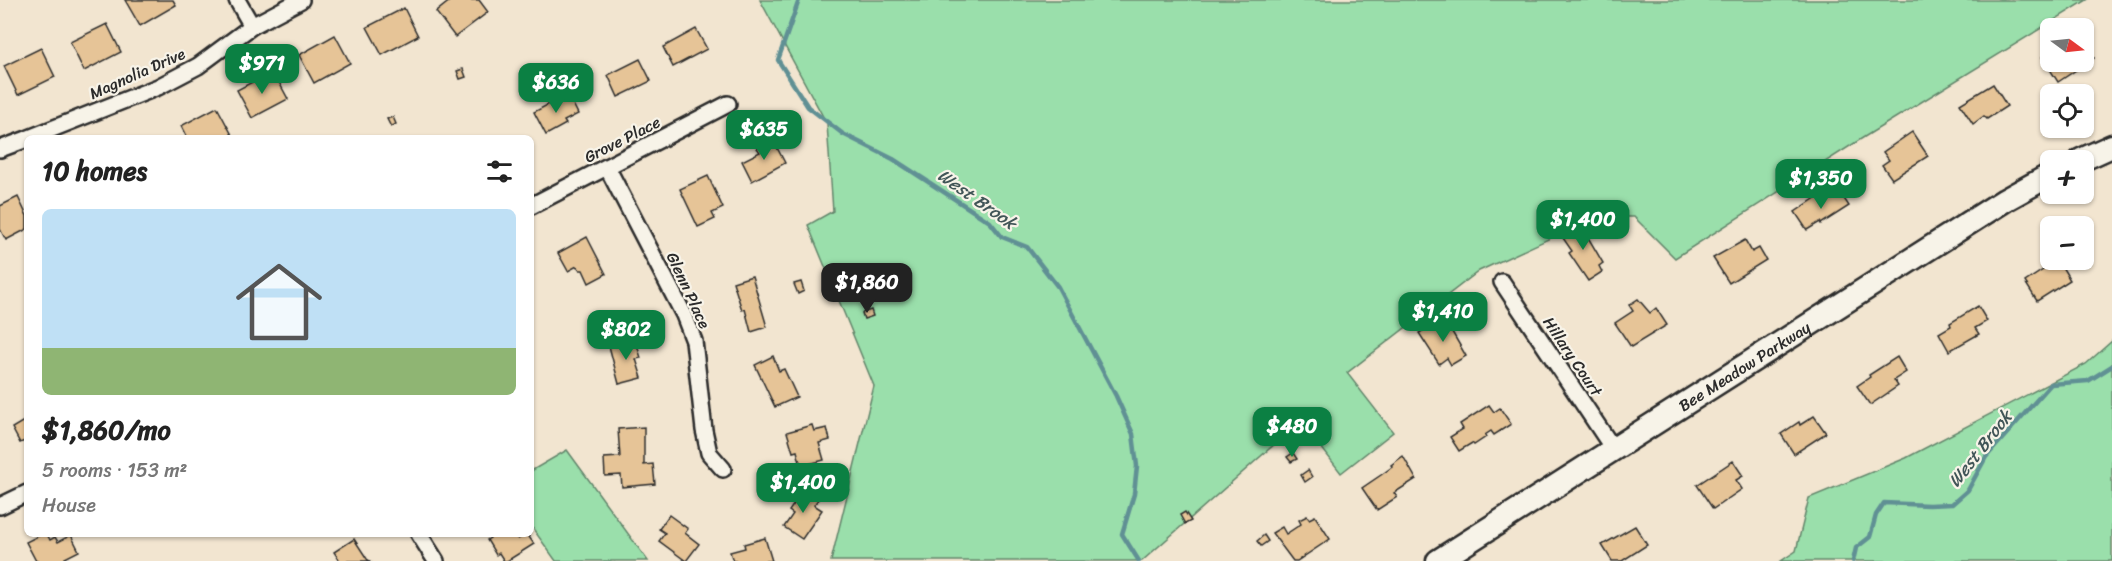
<!DOCTYPE html>
<html lang="en">
<head>
<meta charset="utf-8">
<style>
  :root { --surface:#fff; --page:#f6f6f6; --text:#222; --muted:#767676; --accent:#0b8043 }
  body { margin:0; font-family:Sriracha,sans-serif; background:var(--page); color:var(--text); height:100vh; display:flex; flex-direction:column; font-size:22px; white-space:nowrap }
  * { box-sizing:border-box; margin:0 }
  p { font-size:20px; color:var(--muted) }
  .icon { flex:none; width:33px; height:33px; fill:none; stroke:currentColor; stroke-width:2; stroke-linecap:round; stroke-linejoin:round }
  .map { position:relative; flex:1; overflow:hidden }
  .panel { position:absolute; left:24px; top:135px; width:510px; height:402px; display:flex; flex-direction:column; background:var(--surface); border-radius:9px; box-shadow:0 2px 4px #0004 }
  .panel>* { flex:none }
  .needle { width:39px; rotate:105deg }
  .tools { position:absolute; left:2040px; top:18px; display:grid; gap:12px }
  .tools a { display:grid; place-items:center; width:54px; height:54px; border-radius:9px; background:var(--surface); box-shadow:0 2px 4px #0004; font-size:30px }
  .price { position:absolute; translate:-50% -51px; padding:0 14px; border-radius:12px; background:var(--accent); color:#fff; font-size:20px; line-height:39px; filter:drop-shadow(0 2px 3px #0008) }
  .price::after { content:''; position:absolute; left:50%; top:36px; width:18px; height:14px; margin-left:-9px; background:inherit; clip-path:polygon(0 0,100% 0,50% 100%) }
  .price.selected { background:#222; color:#fff }
  ul { padding:0; list-style:none }
  li { display:grid; align-content:center; gap:12px; height:318px; padding:0 18px }
  li span { display:grid; place-items:center; height:186px; border-radius:9px; color:#555 }
  li>.icon { margin-inline-start:auto }
  span .icon { width:108px; height:108px; fill:#fffc; stroke-width:1 }
  li b { font-size:26px }
  h2 { display:flex; justify-content:space-between; align-items:center; height:72px; padding:0 18px; font-size:26px }
  .map>svg:first-child { display:block }
  .green { fill:#9adfab; stroke:#62856b; stroke-width:1.5 }
  .lines { fill:none; stroke-linecap:round; stroke-linejoin:round }
  .stream { stroke:#609094; stroke-width:4.5 }
  .building { fill:#e6c497; stroke:#2b2b2b; stroke-width:1.5 }
  .street-casing { stroke:#2b2b2b; stroke-width:20 }
  .secondary-casing { stroke:#2b2b2b; stroke-width:27 }
  .street { stroke:#f7f3e8; stroke-width:15 }
  .secondary { stroke:#f7f3e8; stroke-width:22 }
  .labels { text-anchor:middle; stroke-width:4.5; stroke-linejoin:round; paint-order:stroke }
  .street-label { font-size:16px; fill:#2b2b2b; stroke:#f7f3e8 }
  .water-label { font-size:18px; font-style:italic; fill:#415557; stroke:#f7f3e8 }
</style>
</head>
<body>
<div class="map">
<svg width="2112" height="561" viewBox="0 0 2112 561">
  <rect width="100%" height="100%" fill="#f2e5d0"/>
  <filter id="ink" filterUnits="userSpaceOnUse"><feTurbulence type="fractalNoise" baseFrequency=".0167" numOctaves="2"/><feDisplacementMap in="SourceGraphic" scale="12" xChannelSelector="R" yChannelSelector="G"/><feConvolveMatrix kernelMatrix="1 2 1 2 8 2 1 2 1" color-interpolation-filters="sRGB"/></filter>
  <g filter="url(#ink)">
    <g class="green">
      <polygon points="760,0 2087,0 1861,139 1675,258 1634,217 1596,217 1479,271 1347,373 1393,432 1341,473 1301,421 1142,561 831,561 874,386 808,225 833,211 827,124"/>
      <polygon points="2112,341 2112,561 1781,561 1796,551 1809,498 1906,458 2086,364"/>
      <polygon points="567,450 648,561 556,561 531,526 531,471"/>
    </g>
    <g class="lines">
      <g class="stream">
        <polyline points="799,0 778,60 808,107 843,134 893,159 990,222 1002,237 1027,247 1058,287 1116,396 1133,434 1137,466 1134,494 1122,534 1139,561"/>
        <polyline points="1853,561 1856,548 1870,537 1876,515 1884,503 1929,505 1952,504 1968,490 1986,457 2051,384 2088,381 2112,366"/>
      </g>
    </g>
    <g class="building">
      <polygon points="125,0 173,0 176,5 140,26"/>
      <polygon points="451,0 479,0 488,12 455,37 436,12"/>
      <polygon points="404,8 418,36 382,55 367,27"/>
      <polygon points="107,24 121,52 84,71 70,42"/>
      <polygon points="696,29 707,49 673,67 663,47"/>
      <polygon points="335,35 350,63 314,83 299,55"/>
      <polygon points="2085,43 2094,58 2058,82 2042,57 2050,52 2050,62 2084,62"/>
      <polygon points="41,48 55,77 18,95 4,66"/>
      <polygon points="640,59 651,81 618,97 608,75"/>
      <polygon points="463,69 466,77 460,79 457,71"/>
      <polygon points="273,71 288,99 252,118 237,90"/>
      <polygon points="1993,84 2007,106 1987,119 1984,116 1973,124 1960,104"/>
      <polygon points="568,94 578,114 564,121 566,124 546,135 534,112"/>
      <polygon points="217,107 232,135 225,138 187,138 181,126"/>
      <polygon points="393,117 396,124 391,127 387,119"/>
      <polygon points="1912,132 1928,156 1892,179 1882,165 1889,160 1883,152"/>
      <polygon points="773,140 785,163 752,181 742,161 760,152 757,148"/>
      <polygon points="708,176 723,208 712,213 715,219 698,227 680,189"/>
      <polygon points="1839,191 1849,206 1821,224 1820,222 1807,230 1795,212 1823,193 1827,199"/>
      <polygon points="18,197 27,216 27,229 6,240 0,229 0,206"/>
      <polygon points="1575,219 1580,228 1582,227 1603,263 1599,266 1602,272 1588,281 1569,253 1572,251 1563,238 1569,234 1564,227"/>
      <polygon points="587,237 606,274 589,283 583,270 580,270 577,266 568,271 558,253"/>
      <polygon points="1745,240 1752,252 1759,248 1766,260 1729,283 1713,258"/>
      <polygon points="2058,260 2070,280 2037,301 2025,282"/>
      <polygon points="752,276 767,327 751,332 745,309 742,310 733,282"/>
      <polygon points="801,282 804,291 798,294 794,284"/>
      <polygon points="1638,299 1650,313 1656,308 1667,325 1631,347 1615,323 1633,311 1629,305"/>
      <polygon points="1978,306 1987,321 1975,328 1979,334 1949,351 1939,333 1951,326 1950,323"/>
      <polygon points="871,310 873,316 864,319 862,313"/>
      <polygon points="1444,318 1466,356 1451,365 1447,358 1439,364 1419,333"/>
      <polygon points="635,338 641,358 636,359 642,378 619,384 609,346"/>
      <polygon points="773,356 779,371 784,369 797,397 775,407 755,365"/>
      <polygon points="1897,357 1906,372 1894,380 1898,386 1870,405 1857,386 1870,377 1869,375"/>
      <polygon points="1489,405 1494,412 1500,408 1511,424 1494,435 1491,431 1485,435 1486,437 1474,445 1472,443 1459,451 1450,437 1463,429 1460,424"/>
      <polygon points="1814,416 1826,433 1794,454 1781,434 1799,422 1800,425"/>
      <polygon points="27,419 27,440 20,443 12,428"/>
      <polygon points="812,425 814,431 827,428 830,440 819,443 824,460 801,466 797,451 793,452 787,432"/>
      <polygon points="644,427 644,465 653,464 655,484 622,487 621,475 605,476 604,458 620,457 618,429"/>
      <polygon points="1293,453 1297,459 1291,462 1287,457"/>
      <polygon points="1403,456 1416,479 1394,493 1397,497 1377,510 1362,488 1381,475 1392,467 1391,465"/>
      <polygon points="1733,461 1743,476 1736,480 1742,489 1713,509 1697,485"/>
      <polygon points="1308,470 1312,477 1305,482 1301,475"/>
      <polygon points="805,488 819,498 814,505 822,510 802,539 784,527 793,514 789,511"/>
      <polygon points="1185,512 1191,521 1185,524 1180,515"/>
      <polygon points="669,515 688,529 685,533 699,544 686,561 659,541 665,533 659,529"/>
      <polygon points="1307,516 1309,519 1315,516 1330,539 1297,561 1293,561 1272,533 1282,527 1286,534 1301,524 1299,520"/>
      <polygon points="1635,526 1647,545 1622,561 1612,561 1602,545"/>
      <polygon points="42,534 47,534 50,540 55,537 58,542 71,535 79,551 65,558 67,561 36,561 26,542"/>
      <polygon points="488,534 515,534 518,539 527,534 534,544 507,561 504,561 499,553 496,555 487,540 490,538"/>
      <polygon points="1264,535 1268,541 1261,546 1257,541"/>
      <polygon points="765,538 772,561 733,561 730,552 745,548 744,544"/>
      <polygon points="354,539 367,559 370,561 340,561 334,552"/>
    </g>
    <g class="lines">
      <g class="street-casing">
        <g id="street">
          <polyline points="237,0 252,26 301,0"/>
          <polyline points="29,138 158,87 198,66 252,26"/>
          <polyline points="0,149 27,139"/>
          <polyline points="607,167 684,315 694,341 704,430 709,453 723,469"/>
          <polyline points="531,206 728,104"/>
          <polyline points="1502,282 1614,450"/>
          <polyline points="0,506 27,493"/>
          <polyline points="419,534 436,561"/>
        </g>
      </g>
      <g class="secondary-casing">
        <g id="secondary">
          <polyline points="2081,160 2112,146"/>
          <path id="s1" d="M1438 561 2005 200 2050 175"/>
        </g>
      </g>
      <use href="#street" class="street"/>
      <use href="#secondary" class="secondary"/>
    </g>
  </g>
  <g class="labels">
    <g class="street-label">
      <text transform="translate(137 73) rotate(-24)" y="6">Magnolia Drive</text>
      <text transform="translate(622 139) rotate(-27)" y="6">Grove Place</text>
      <text transform="translate(689 290) rotate(65)" y="6">Glenn Place</text>
      <text transform="translate(1573 356) rotate(56)" y="6">Hillary Court</text>
      <text dy="6" stroke="none"><textPath href="#s1" startOffset="363">Bee Meadow Parkway</textPath></text>
    </g>
    <g class="water-label">
      <text transform="translate(977 199) rotate(35)" y="6">West Brook</text>
      <text transform="translate(1980 449) rotate(-52)" y="6">West Brook</text>
    </g>
  </g>
</svg>
<div class="tools">
<a><svg class="needle" viewBox="-14 -14 28 28"><path d="M0-13l5 13h-10z" fill="#e53935"/><path d="M0 13l5-13h-10z" fill="#767676"/></svg></a>
<a><svg class="icon" aria-label="locate" viewBox="0 0 24 24"><circle cx="12" cy="12" r="6"/><path d="M12 2v4M12 18v4M2 12h4M18 12h4"/></svg></a>
<a>+</a>
<a>−</a>
</div>
<b class="price" style="left:262px;top:95px">$971</b>
<b class="price" style="left:556px;top:114px">$636</b>
<b class="price" style="left:764px;top:161px">$635</b>
<b class="price" style="left:1821px;top:210px">$1,350</b>
<b class="price" style="left:1583px;top:251px">$1,400</b>
<b class="price selected" style="left:867px;top:314px">$1,860</b>
<b class="price" style="left:1443px;top:343px">$1,410</b>
<b class="price" style="left:626px;top:361px">$802</b>
<b class="price" style="left:1292px;top:458px">$480</b>
<b class="price" style="left:803px;top:514px">$1,400</b>
<section class="panel">
<h2>10 homes<svg class="icon" aria-label="filters" viewBox="0 0 24 24"><path d="M4 7h16M4 17h16"/><circle cx="9" cy="7" r="2"/><circle cx="15" cy="17" r="2"/></svg></h2>
<ul>
<li><span style="background:linear-gradient(#bfe0f5 75%,#8fb573 0)"><svg class="icon" aria-label="home" viewBox="0 0 24 24"><path d="M3 11l9-7 9 7M6 9v11h12V9"/></svg></span><div><b>$1,860/mo</b><p>5 rooms · 153 m²</p><p>House</p></div></li>
</ul>
</section>
</div>
</body>
</html>
